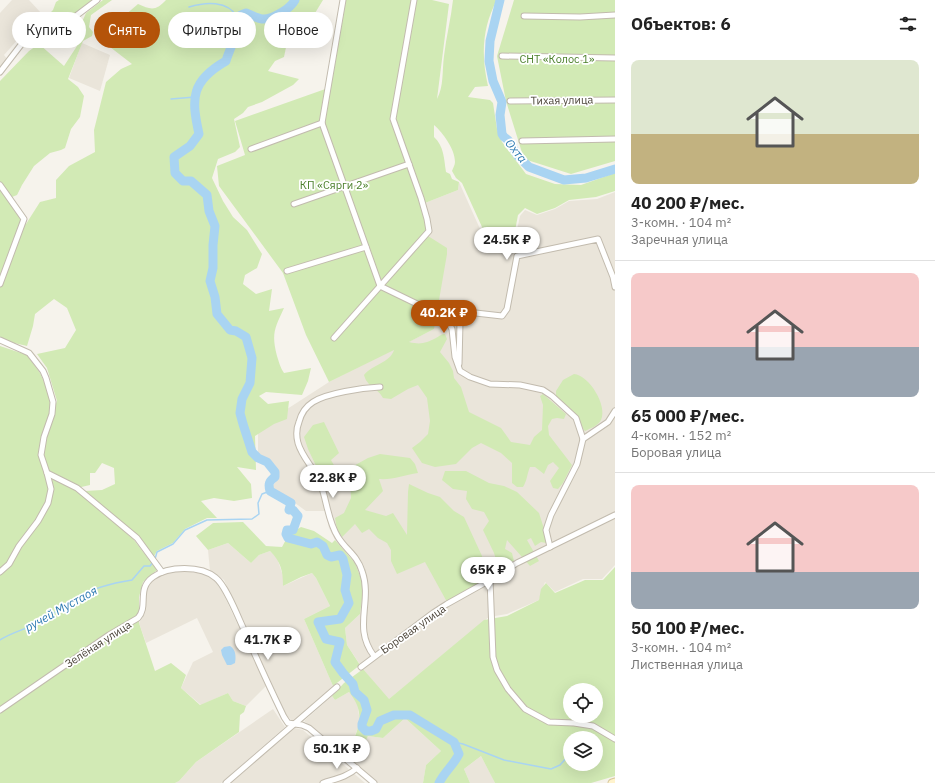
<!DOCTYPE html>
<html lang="ru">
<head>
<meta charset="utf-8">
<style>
  :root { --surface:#fff; --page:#f6f6f6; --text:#222; --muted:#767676; --line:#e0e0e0; --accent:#b45309 }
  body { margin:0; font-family:"IBM Plex Sans",sans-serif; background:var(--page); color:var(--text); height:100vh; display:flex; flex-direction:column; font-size:15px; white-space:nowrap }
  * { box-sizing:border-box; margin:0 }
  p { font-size:13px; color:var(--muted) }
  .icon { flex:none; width:22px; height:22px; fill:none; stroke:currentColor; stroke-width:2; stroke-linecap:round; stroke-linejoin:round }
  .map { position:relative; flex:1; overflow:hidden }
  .drawer { display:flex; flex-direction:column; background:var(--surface); width:320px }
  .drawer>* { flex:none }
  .banner { position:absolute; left:12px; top:12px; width:380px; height:36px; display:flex; gap:8px }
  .controls { position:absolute; left:563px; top:683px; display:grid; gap:8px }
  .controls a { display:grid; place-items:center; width:40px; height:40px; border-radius:50%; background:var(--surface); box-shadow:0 4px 16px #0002; font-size:20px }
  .price { position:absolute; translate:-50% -34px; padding:0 9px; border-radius:14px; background:#fff; color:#222; font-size:13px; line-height:26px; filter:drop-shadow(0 1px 2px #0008) }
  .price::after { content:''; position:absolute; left:50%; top:24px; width:12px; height:9px; margin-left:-6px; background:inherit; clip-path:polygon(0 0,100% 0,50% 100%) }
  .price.current { background:var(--accent); color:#fff }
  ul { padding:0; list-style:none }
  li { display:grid; align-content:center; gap:8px; height:212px; padding:0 16px }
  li+li { border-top:1px solid var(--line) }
  li span { display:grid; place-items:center; height:124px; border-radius:8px; color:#555 }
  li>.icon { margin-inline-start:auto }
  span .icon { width:72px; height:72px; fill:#fffc; stroke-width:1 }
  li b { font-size:17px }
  h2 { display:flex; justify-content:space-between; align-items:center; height:48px; padding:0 16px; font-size:17px }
  .tag { padding:0 14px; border-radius:18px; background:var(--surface); box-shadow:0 4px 16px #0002; font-size:14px; line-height:36px }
  .tag.current { background:var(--accent); color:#fff }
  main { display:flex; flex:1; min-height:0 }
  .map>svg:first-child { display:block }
  .residential { fill:#eae5da }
  .green { fill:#d2eab5; fill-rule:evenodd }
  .water { fill:#a9d4f2 }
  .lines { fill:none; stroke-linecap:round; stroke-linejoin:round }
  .stream { stroke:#a9d4f2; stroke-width:1.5 }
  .river { stroke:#a9d4f2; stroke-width:9 }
  .street-casing { stroke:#c2bbae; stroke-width:7 }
  .secondary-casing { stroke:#d6c79b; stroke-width:9 }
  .street { stroke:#fff; stroke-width:5 }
  .secondary { stroke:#fff3cd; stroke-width:7 }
  .labels { text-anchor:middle; stroke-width:3.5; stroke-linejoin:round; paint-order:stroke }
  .park-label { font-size:11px; fill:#4a7f2a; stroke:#fff }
  .street-label { font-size:11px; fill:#4b4439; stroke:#fff }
  .water-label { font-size:12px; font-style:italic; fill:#2e7ab2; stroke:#fff }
</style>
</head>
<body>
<main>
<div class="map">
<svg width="615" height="783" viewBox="0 0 615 783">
  <rect width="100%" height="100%" fill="#f6f3ec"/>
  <g class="residential">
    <polygon points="12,0 29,0 41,13 4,55 7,59 0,67 0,13"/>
    <polygon points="82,43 110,55 100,91 69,78"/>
    <polygon points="459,182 485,240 502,239 514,244 520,216 525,210 537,215 555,209 569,201 597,199 615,192 615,565 602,579 583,579 555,592 545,582 539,600 507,614 489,617 388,700 363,669 347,645 345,628 360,614 363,592 362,581 355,563 335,540 329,528 325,511 306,511 295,503 278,493 272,487 279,477 275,465 258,453 258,432 281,413 329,382 434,329 428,236 430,223 425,203 458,190"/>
    <polygon points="228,543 251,563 259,555 270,551 277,558 283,576 283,586 312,573 316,578 330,606 304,619 333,686 294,722 286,715 224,580 218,575 210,571 208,550"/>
    <polygon points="178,570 204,574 214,579 223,593 266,686 246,706 233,701 228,693 201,705 181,688 193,662 213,652 197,618 146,643 139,623 143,617 144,597 148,585 154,580 163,574"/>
    <polygon points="349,692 357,701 360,723 347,755 304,721 332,696 335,700"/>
    <polygon points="273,709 285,727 221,783 175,783 179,781 196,762"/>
    <polygon points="405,718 441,751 426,765 423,783 378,783 355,763 368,736 383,738"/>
    <polygon points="295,728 303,730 365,783 231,783"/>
    <polygon points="481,756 490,773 495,783 470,783 464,769"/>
  </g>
  <g class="green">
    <polygon points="59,0 93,0 82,9 58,25 42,21 53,10 56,2"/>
    <polygon points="103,0 112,0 91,15 89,27 93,32 92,36 83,41 68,79 78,87 84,96 80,117 71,129 65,148 61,150 50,153 34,166 22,185 17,195 12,197 10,196 0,183 0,81 29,51 39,44 64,66 77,46 72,35 75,23 82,22 86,13"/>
    <path d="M166 0H323L312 18 297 24 289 33 284 57 275 61 268 71 299 79 293 85 262 102 248 107 243 113 234 119 240 147 235 152 218 159 212 178 223 201 233 217 247 230 262 254 257 268 245 275 243 284 256 294 272 289 269 311 284 308C275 328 271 333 277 356 279 362 280 367 284 373L311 368 308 381 302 395 266 392 259 396 268 404 289 401 287 419 274 424 255 436 256 470 237 467 251 484 252 498 234 501 214 498 201 501 217 518H207L185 529 173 543 157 551 153 558 139 537 129 528 85 491 102 490 115 484 114 468 102 463 95 473H90V485L77 488 88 499 134 540 157 570 143 582 139 597V623L155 671 171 663 186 675 181 688 200 705 228 693 233 701 246 706 244 712 240 715 239 732 196 762 179 781 175 783H0V346L27 355 40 373 49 393 52 413 57 401 47 368 37 354 65 348 76 330 67 308 54 299 35 314 33 326 27 346 6 341 0 338V188L26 224 40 202 56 198V180L69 166 95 152 94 130 106 82 121 69 132 64 110 47 107 33 108 31 119 25 124 16 138 4C151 10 156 11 166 0Z"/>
    <path d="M346 0H432L449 4 437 99C444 86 442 71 444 56 446 37 451 19 453 0H497C482 27 481 56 488 86L475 87 468 97 490 100 493 103 497 129 502 142 526 174 555 184 581 185 615 173V191L596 197 569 200 555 208 537 214 525 208 518 215 513 241 500 237 487 238 462 183 456 178 452 171C453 168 455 165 455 162 455 149 443 133 434 125V137C444 146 444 159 446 172L450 174 452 179 459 182 458 190 425 203C428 214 434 226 428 236L447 248V254L434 329 409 342C421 345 426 343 436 338 440 336 441 334 445 334L447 339 440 352 449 363 453 371 454 378 461 387 469 412 501 428 511 442 530 445 534 437 542 430 543 405 540 396 543 394 566 414 564 419 557 418 552 419 548 426 549 435 572 465 563 483 558 489 553 488 550 481 559 468 553 462 548 465 544 474 535 467H530C527 474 527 481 523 487H517L512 483V463L501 453 481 443 472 448 456 464 435 467 422 463 412 448 420 442 428 434 430 421 427 398 418 385 408 389 391 399 383 398C377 387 367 387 364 375 373 364 390 363 394 350L329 382 306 335 283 273 219 186 217 166 245 155 235 121 331 87Z"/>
    <polygon points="514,0 615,0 615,161 571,174 524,159 506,101 497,56"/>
    <path d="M574 374C589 375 608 406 601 420 598 426 591 428 585 431L584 430 577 416 556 396V391L563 380Z"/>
    <path d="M324 422 339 453 331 460 336 469H348L368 458 380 454 410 458 415 464 418 473C404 475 393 480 379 479L383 491 365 510 386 516 393 513 407 535 408 492 409 484 428 493 440 497 454 511 464 517 482 556 487 580 447 602 425 562 397 574 391 561V550L387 543 378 538 369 529 362 533 355 524 342 537 337 529 335 518 344 513 351 498 350 478 318 470 308 449 304 437 313 425Z"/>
    <polygon points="445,471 466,471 489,483 504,486 517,492 539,513 546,535 546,543 541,542 535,546 531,538 527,540 539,561 530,566 507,540 505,549 512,553 514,561 509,562 512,568 501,575 494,553 483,530 489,521 484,512 472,509 466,499 467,491 453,489 442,480"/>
    <path d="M243 522 266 546 282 547 289 534 293 532 301 527 314 531 332 543 335 540 355 563 362 581 363 592 360 614 345 628 347 645 360 665 333 686 304 619 330 606 316 578 312 573 301 577 283 586C283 571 281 562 270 551L259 555 251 563 228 543 208 550 196 536 213 523Z"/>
    <path d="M615 567V776L591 783H495L481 756 464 769 470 783H423L426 765 441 751 405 718 383 738 368 736 355 763 347 755C357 731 368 715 349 692L335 700 332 696 344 683 363 669 389 699 484 620 507 616 539 600 541 589 546 583 555 593 585 580H603ZM570 690H596V716H570ZM570 738H596V764H570Z"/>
  </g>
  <path class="water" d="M230 646C236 650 236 656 235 663L231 665H227L222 655 221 650 224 647Z"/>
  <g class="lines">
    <g class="stream">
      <path d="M189 7C205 2 228 0 237 17"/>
      <polyline points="171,99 195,97"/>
      <polyline points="155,559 157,552 173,544 185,530 207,520 252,519 259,514 258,503 262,494 270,491"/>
      <path d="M0 640C12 632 27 629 40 622 53 615 63 605 76 598 93 588 112 583 132 580L144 566H150L153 562"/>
      <polyline points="454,742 463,744 504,760 551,769 560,765 570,754"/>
    </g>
    <g class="river">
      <path d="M295 0C290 9 272 20 262 19 257 18 251 15 246 13 226 21 235 21 234 37 233 44 228 54 226 61 191 81 191 98 199 134L190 146 174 157 175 173 183 181H191L207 195 209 211 215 226 213 245V268L210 281 215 297 217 314 230 330 236 331 246 337 252 358 250 383 242 399 240 413 243 424 252 452 258 458 267 462 275 472V477C269 481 268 484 270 491L291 503 289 510H293L298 516 293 530H287L286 534 288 538 311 544 317 542 323 546 327 555 331 557 340 555 343 559 347 575 345 590 349 603 340 619 318 622 326 639 340 642 335 662 343 673 353 684 355 692 364 700 367 710 362 724V727L366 731H371L376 729 380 721 394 715H410L454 742 459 754C453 766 445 771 439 783"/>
      <polyline points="500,0 490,41 489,61 493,81 502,102 500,115 502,134 504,137 508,140 518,156 529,167 564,180 586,178 615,169"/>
    </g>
    <g class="street-casing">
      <g id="street">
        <polyline points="343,0 322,123 380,286"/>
        <polyline points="524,16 580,17 615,15"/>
        <polyline points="502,56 615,58"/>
        <polyline points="0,72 37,24 55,28 64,25 97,0"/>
        <polyline points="510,101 615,100"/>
        <polyline points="522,141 615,139"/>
        <polyline points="251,149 322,123"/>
        <polyline points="0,185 24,219 0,284"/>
        <polyline points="294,204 409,164"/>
        <polyline points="287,271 366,247"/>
        <polyline points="380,286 446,318 452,329 455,357 460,371 470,377 490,384 520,385 543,390 552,396 576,418 583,439 577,464 551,515 546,530 550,547"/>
        <polyline points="334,338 429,231 427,219 421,198 393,119 414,0"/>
        <polyline points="0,340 29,353 43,371 46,378 53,402 52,414 44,437 41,455 47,473 77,488 137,538 162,572"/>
        <polyline points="459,364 460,322 463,315 467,312 502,316 507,309 517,256 598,239 613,277 615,287"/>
        <polyline points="583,439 608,422 615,411"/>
        <polyline points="0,572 9,564 19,546 38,521 48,503 51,489 47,473"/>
        <polyline points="490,580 493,657 497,670 508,689 525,709 549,722 574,723 593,726 615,739"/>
        <path d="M374 656C352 627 373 602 362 571 357 555 346 550 338 537 327 520 327 498 319 480 313 467 302 457 298 443 296 435 296 429 299 422 301 414 305 407 313 402 327 393 362 388 380 387"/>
        <polyline points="361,667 433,613 447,604 490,580 517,563 615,515"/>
        <path d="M0 710 109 635 138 618C149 606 136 589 153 577 168 566 201 565 216 578 227 587 239 620 246 634 258 662 271 690 284 717L288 723 302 725 309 728 374 783"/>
        <polyline points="226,783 337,687"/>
        <path d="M323 783C335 779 347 777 357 768"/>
      </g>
    </g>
    <g class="secondary-casing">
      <polyline id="secondary" points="612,783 615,782"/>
    </g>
    <use href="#street" class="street"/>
    <use href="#secondary" class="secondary"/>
  </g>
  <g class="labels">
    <g class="park-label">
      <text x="557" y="63">СНТ «Колос 1»</text>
      <text x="334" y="189">КП «Сярги 2»</text>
    </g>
    <g class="street-label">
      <text transform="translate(562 100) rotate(-1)" y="4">Тихая улица</text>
      <text transform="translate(413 629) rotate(-35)" y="4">Боровая улица</text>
      <text transform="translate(98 644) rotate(-33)" y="4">Зелёная улица</text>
    </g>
    <g class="water-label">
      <text transform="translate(516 151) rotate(51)" y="4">Охта</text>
      <text transform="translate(61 609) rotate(-29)" y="4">ручей Мустаоя</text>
    </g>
  </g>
</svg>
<div class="controls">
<a><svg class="icon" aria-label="locate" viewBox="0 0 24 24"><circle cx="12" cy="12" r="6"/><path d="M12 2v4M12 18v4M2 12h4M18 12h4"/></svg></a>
<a><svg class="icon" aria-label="layers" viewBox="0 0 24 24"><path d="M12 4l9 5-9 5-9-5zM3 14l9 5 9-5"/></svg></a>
</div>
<b class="price" style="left:507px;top:261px">24.5K ₽</b>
<b class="price current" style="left:444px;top:334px">40.2K ₽</b>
<b class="price" style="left:333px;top:499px">22.8K ₽</b>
<b class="price" style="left:488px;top:591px">65K ₽</b>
<b class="price" style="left:268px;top:661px">41.7K ₽</b>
<b class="price" style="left:337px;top:770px">50.1K ₽</b>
<div class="banner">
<a class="tag">Купить</a>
<a class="tag current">Снять</a>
<a class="tag">Фильтры</a>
<a class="tag">Новое</a>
</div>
</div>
<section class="drawer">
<h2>Объектов: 6<svg class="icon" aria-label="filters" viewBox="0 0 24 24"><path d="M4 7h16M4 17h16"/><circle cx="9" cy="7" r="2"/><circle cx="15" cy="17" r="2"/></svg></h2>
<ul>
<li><span style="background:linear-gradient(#dfe7d0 60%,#c2b280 0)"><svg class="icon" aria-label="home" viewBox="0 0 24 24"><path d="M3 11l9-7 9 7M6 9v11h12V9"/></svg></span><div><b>40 200 ₽/мес.</b><p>3-комн. · 104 m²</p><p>Заречная улица</p></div></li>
<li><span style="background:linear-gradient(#f6c9c9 60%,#9aa5b1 0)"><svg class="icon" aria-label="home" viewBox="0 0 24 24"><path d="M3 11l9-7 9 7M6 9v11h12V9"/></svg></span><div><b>65 000 ₽/мес.</b><p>4-комн. · 152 m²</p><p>Боровая улица</p></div></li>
<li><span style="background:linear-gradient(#f6c9c9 70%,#9aa5b1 0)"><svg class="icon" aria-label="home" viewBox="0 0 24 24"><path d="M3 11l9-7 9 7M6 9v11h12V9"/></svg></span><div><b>50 100 ₽/мес.</b><p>3-комн. · 104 m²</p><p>Лиственная улица</p></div></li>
</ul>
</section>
</main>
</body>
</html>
